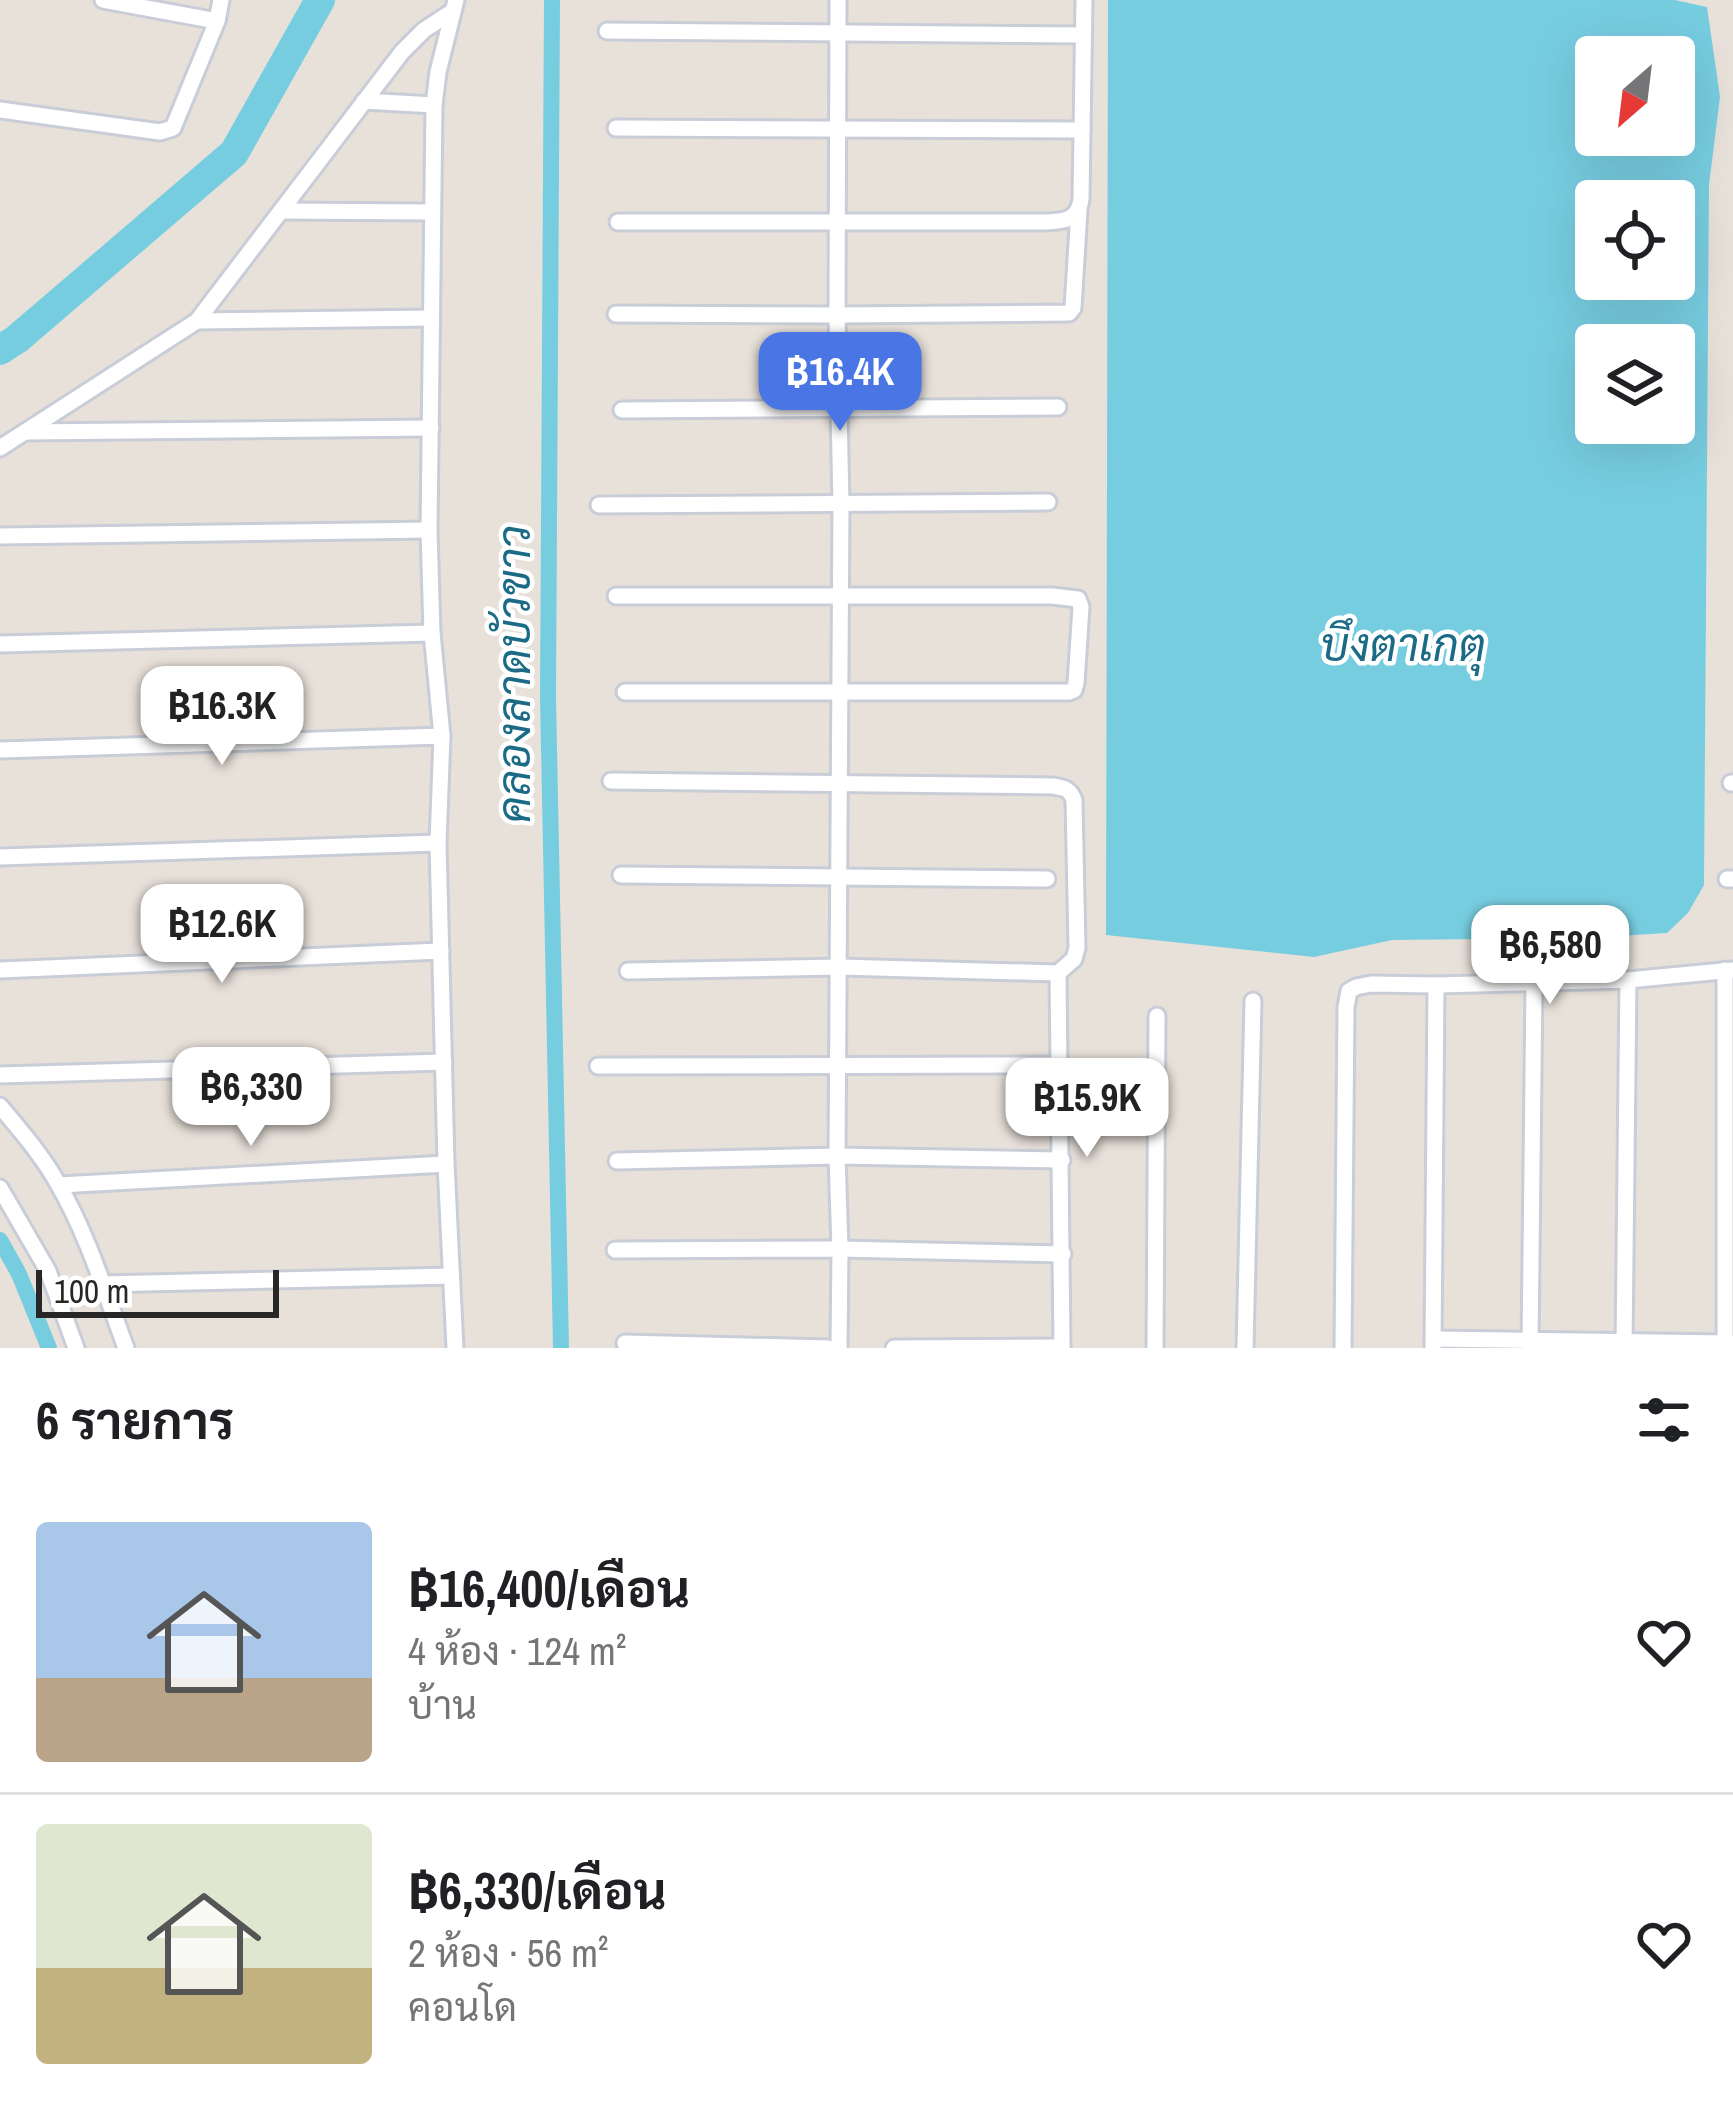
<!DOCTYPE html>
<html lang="th">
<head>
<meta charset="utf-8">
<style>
  :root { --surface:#fff; --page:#f2f2f2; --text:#202124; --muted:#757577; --line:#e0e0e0; --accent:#4a75e5 }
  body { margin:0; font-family:"Archivo Narrow",Sarabun,sans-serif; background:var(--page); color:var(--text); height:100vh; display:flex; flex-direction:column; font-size:45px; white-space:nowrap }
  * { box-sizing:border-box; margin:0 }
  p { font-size:39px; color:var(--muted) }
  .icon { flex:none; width:66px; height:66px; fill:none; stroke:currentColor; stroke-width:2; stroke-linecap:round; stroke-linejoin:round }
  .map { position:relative; height:1348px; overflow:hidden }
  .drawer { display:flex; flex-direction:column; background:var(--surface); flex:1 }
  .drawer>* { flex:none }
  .needle { width:78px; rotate:208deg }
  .tools { position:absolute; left:1575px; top:36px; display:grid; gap:24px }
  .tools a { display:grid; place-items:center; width:120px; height:120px; border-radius:12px; background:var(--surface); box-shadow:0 12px 48px #0002; font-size:60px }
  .scale { position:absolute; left:36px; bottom:30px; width:243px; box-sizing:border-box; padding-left:12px; border:6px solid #272727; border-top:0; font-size:33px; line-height:42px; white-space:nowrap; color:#272727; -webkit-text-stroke:9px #fff; paint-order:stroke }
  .price { position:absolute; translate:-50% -102px; padding:0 27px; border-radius:24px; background:#fff; color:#222; font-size:39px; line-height:78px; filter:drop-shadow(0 3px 6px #0008) }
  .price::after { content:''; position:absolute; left:50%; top:72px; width:36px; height:27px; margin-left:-18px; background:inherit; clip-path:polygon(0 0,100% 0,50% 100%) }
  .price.current { background:var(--accent); color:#fff }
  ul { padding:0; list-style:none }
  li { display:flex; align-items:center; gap:36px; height:300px; padding:0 36px }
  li+li { border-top:3px solid var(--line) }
  li span { display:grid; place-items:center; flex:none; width:336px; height:240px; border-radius:12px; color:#555 }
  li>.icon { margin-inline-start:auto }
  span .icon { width:144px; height:144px; fill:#fffc; stroke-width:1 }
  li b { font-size:51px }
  h2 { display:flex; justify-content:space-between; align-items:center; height:144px; padding:0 36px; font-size:51px }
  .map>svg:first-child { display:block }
  .water { fill:#77cde0; fill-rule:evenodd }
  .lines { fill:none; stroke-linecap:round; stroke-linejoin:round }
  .canal { stroke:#77cde0; stroke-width:16 }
  .river { stroke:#77cde0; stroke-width:30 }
  .street-casing { stroke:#c8cdd8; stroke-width:21 }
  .street { stroke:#fff; stroke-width:15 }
  .labels { text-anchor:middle; stroke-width:9; stroke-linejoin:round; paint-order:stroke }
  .water-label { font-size:45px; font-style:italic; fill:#1b6b87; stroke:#fff }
</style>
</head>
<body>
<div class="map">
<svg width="1733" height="1348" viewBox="0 0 1733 1348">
  <rect width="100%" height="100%" fill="#e8e1da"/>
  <path class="water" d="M1108 0H1675L1707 7 1720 97 1709 185 1704 885 1688 913 1667 933 1586 938 1392 940 1314 957 1106 935ZM1596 57H1674V135H1596ZM1596 201H1674V279H1596ZM1596 345H1674V423H1596Z"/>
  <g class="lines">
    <g class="canal">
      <polyline points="552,0 548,697 561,1348"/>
      <polyline points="0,1240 19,1274 49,1348"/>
    </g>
    <polyline class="river" points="0,350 17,339 234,153 320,0"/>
    <g class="street-casing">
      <g id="street">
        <polyline points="103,0 217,21"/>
        <polyline points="838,0 837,315 841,504 837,1156 840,1249 839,1348"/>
        <polyline points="607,31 1082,35"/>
        <polyline points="364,101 434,105"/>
        <polyline points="0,110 160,132 173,128 217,21 221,0"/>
        <polyline points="616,128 1082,130"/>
        <polyline points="281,211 431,212"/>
        <path d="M618 222H1045C1064 221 1078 221 1081 199L1084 0"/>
        <polyline points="616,314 837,315 1069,313 1073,308 1079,210"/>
        <polyline points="197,321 431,318"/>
        <polyline points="622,410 1058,407"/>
        <polyline points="26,432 431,428"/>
        <polyline points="0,448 197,321 402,52 424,30 453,11"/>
        <polyline points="599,505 1048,502"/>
        <polyline points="0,536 429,530"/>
        <polyline points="616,596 1052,596 1078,599 1081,607 1076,683 1074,690 1069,692 625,692"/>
        <polyline points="0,644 432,633"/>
        <polyline points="0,750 442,736"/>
        <path d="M611 781 1053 786C1065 788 1070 789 1074 800L1077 948 1074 959 1058 973 840 967 628 971"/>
        <polyline points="1731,783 1733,783"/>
        <polyline points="0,857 438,843"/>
        <polyline points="621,875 1047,879"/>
        <polyline points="1727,879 1733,879"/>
        <polyline points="0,970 441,951"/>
        <polyline points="1725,970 1725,1348"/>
        <polyline points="1058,973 1062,1348"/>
        <polyline points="598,1066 1061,1065"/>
        <polyline points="0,1075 444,1062"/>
        <path d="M0 1106C20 1130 41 1154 57 1182 87 1233 105 1292 126 1348"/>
        <polyline points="617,1161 837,1156 1062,1160"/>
        <polyline points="59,1185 446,1164"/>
        <polyline points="0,1188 48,1271 76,1348"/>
        <polyline points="615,1250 840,1249 1063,1254"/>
        <polyline points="102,1284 451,1276"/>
        <polyline points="1433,1339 1730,1343"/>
        <polyline points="625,1343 828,1348"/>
        <polyline points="455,1348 446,1164 438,843 442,736 432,633 429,530 434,105 438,72 456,0"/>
        <polyline points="894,1348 1062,1347"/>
        <polyline points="1155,1348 1157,1016"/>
        <polyline points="1245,1348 1253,1001"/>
        <polyline points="1343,1348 1346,1007 1349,991 1356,987 1371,984 1436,985 1628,980 1733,970"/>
        <polyline points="1433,1348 1436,985"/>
        <polyline points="1530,1348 1534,982"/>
        <polyline points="1624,1348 1628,980"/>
      </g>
    </g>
    <use href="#street" class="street"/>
  </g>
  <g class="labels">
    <g class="water-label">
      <text x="1403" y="661">บึงตาเกตุ</text>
      <text transform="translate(514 674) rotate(-90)" y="16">คลองลาดบัวขาว</text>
    </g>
  </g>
</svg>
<div class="tools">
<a><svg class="needle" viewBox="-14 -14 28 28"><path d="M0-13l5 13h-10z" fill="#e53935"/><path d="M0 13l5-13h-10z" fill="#757577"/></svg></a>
<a><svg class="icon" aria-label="locate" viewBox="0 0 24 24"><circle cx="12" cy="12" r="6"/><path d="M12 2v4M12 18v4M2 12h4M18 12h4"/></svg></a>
<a><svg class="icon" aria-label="layers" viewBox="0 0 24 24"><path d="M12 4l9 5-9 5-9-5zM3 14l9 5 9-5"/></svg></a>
</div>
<div class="scale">100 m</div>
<b class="price current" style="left:840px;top:434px">฿16.4K</b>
<b class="price" style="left:222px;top:768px">฿16.3K</b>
<b class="price" style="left:222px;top:986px">฿12.6K</b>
<b class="price" style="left:1550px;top:1007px">฿6,580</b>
<b class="price" style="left:251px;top:1149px">฿6,330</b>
<b class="price" style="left:1087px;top:1160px">฿15.9K</b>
</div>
<section class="drawer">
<h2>6 รายการ<svg class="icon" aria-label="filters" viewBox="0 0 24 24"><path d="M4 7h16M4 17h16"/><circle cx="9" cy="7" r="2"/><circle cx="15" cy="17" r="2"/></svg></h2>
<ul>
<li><span style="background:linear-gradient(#a9c7e8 65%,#b9a48a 0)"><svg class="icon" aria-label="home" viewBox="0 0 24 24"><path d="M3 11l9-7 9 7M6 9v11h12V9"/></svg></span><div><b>฿16,400/เดือน</b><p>4 ห้อง · 124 m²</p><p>บ้าน</p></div><svg class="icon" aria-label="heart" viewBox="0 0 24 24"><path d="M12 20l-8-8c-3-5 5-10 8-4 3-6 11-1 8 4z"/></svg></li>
<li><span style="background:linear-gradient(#dfe7d0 60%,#c2b280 0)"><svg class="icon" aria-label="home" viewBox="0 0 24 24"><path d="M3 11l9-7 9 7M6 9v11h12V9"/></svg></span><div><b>฿6,330/เดือน</b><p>2 ห้อง · 56 m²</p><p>คอนโด</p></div><svg class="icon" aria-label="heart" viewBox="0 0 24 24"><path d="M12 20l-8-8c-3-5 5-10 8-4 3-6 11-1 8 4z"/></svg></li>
</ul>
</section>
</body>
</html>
